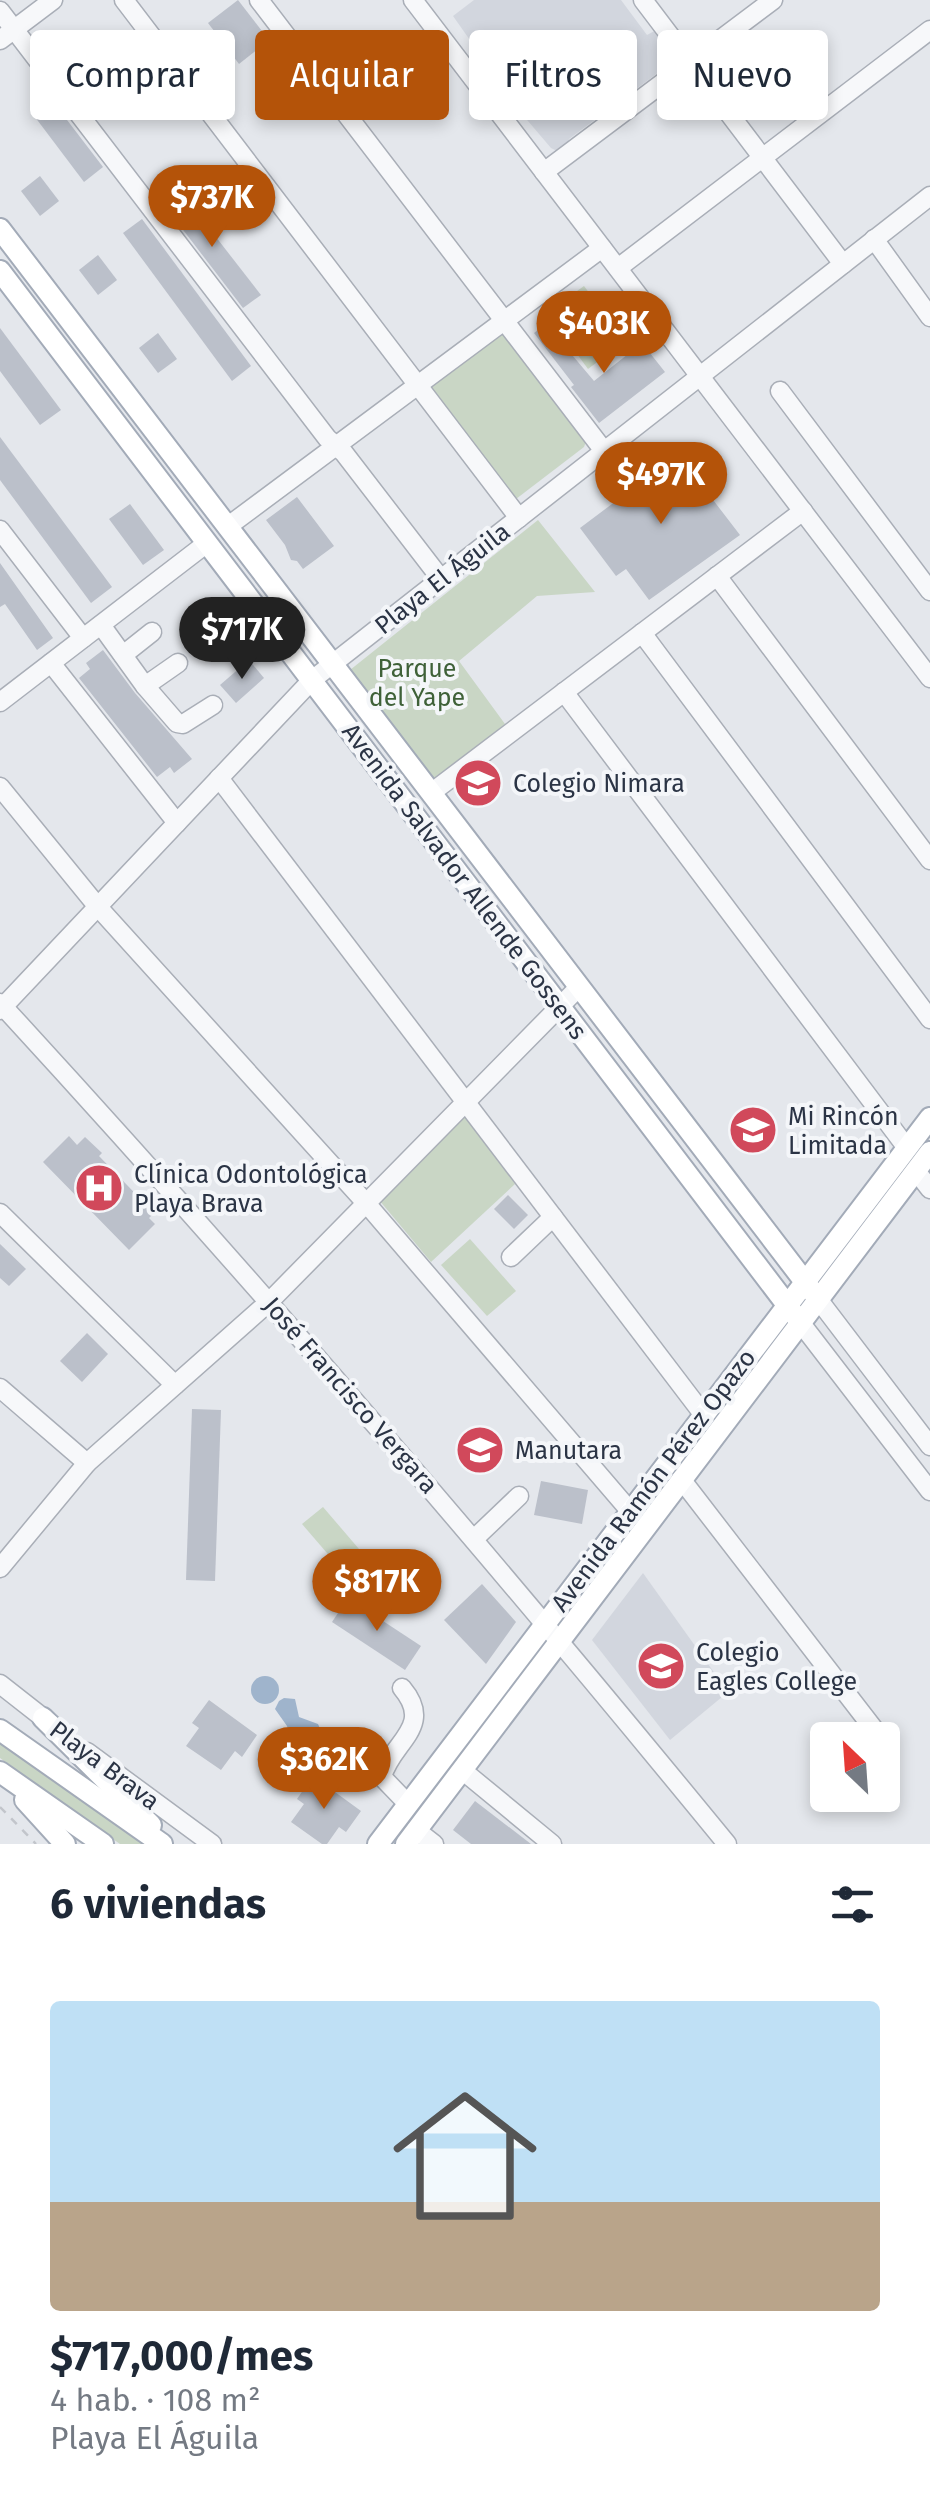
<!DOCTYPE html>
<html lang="es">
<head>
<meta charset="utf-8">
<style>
  :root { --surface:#fff; --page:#f2f2f3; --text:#1f2937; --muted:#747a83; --accent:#b45309 }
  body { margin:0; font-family:"Fira Sans",sans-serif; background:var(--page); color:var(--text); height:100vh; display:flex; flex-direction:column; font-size:38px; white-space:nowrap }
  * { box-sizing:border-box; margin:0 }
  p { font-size:32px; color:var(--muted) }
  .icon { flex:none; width:55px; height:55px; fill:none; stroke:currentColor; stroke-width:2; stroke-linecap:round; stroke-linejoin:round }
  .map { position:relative; height:1844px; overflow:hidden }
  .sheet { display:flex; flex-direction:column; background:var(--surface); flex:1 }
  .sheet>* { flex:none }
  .banner { position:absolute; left:30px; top:30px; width:870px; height:90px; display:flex; gap:20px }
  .needle { width:65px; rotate:335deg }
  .buttons { position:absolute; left:810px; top:1722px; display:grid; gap:20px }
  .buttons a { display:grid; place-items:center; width:90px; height:90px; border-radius:10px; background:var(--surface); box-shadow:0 5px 15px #0003; font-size:50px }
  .price { position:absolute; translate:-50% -85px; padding:0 22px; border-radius:35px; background:var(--accent); color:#fff; font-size:32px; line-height:65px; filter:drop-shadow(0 2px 5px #0008) }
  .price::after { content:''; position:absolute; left:50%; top:60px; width:30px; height:22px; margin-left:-15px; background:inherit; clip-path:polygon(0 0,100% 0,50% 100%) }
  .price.current { background:#222; color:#fff }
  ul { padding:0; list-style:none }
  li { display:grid; align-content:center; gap:20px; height:530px; padding:0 50px }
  li span { display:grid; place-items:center; height:310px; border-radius:10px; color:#555 }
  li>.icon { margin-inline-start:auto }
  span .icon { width:180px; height:180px; fill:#fffc; stroke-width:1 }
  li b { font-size:42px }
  h2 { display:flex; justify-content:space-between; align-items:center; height:120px; padding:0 50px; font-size:42px }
  .pill { padding:0 35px; border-radius:10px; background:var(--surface); box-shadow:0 5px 15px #0003; font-size:35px; line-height:90px }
  .pill.current { background:var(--accent); color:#fff }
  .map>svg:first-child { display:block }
  .built { fill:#d2d6de }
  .green { fill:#c9d6c5 }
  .water { fill:#9fb4cc }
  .building { fill:#bbc0ca }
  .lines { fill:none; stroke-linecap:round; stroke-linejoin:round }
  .minor-casing { stroke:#a9aeb7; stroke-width:21 }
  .major-casing { stroke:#a3abb8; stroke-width:24 }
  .path { stroke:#c2c5cb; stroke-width:2.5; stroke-dasharray:8 8; stroke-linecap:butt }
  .minor { stroke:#f7f8fa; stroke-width:18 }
  .major { stroke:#fff; stroke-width:20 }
  .labels { text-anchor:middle; stroke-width:8; stroke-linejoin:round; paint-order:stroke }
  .street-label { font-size:25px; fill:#2b3445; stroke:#f4f6f9 }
  .park-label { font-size:25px; fill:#3f6138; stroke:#f4f6f9 }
  .poi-label { font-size:25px; fill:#2b3445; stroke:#f4f6f9; text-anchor:start }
</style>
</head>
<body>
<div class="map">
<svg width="930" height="1844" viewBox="0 0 930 1844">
  <rect width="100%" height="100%" fill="#e4e7ec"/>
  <g class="built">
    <polygon points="474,0 621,0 647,35 658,29 676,54 675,60 569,139 565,150 557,151 551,148 522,114 453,16"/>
    <polygon points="643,1573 728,1692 670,1740 592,1640"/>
  </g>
  <g class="green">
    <polygon points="584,286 625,341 588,369 547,313"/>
    <polygon points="497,330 506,332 587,439 584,447 516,499 510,497 430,390 432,379"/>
    <polygon points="538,520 595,592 537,596 459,661 505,724 433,784 350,670"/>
    <polygon points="465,1113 515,1184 431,1262 379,1200"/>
    <polygon points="470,1239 516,1291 487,1316 441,1265"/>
    <polygon points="323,1507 359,1549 339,1567 302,1524"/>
    <polygon points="0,1744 151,1844 120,1844 0,1758"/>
  </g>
  <g class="water">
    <circle cx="265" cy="1690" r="14"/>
    <polygon points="284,1698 295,1699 299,1717 318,1724 322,1733 315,1742 302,1749 293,1746 287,1726 275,1709 279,1701"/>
  </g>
  <g class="building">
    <polygon points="238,0 269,40 239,64 208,23"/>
    <polygon points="91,75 110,100 94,113 74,88"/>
    <polygon points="54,103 103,167 84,182 35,117"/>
    <polygon points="40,176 59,201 40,216 21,191"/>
    <polygon points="181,192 261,295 243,308 164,205"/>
    <polygon points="142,219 251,366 232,381 123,233"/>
    <polygon points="98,255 117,280 98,295 79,270"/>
    <polygon points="546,324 594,381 642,343 665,372 599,423 571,387 574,385 534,333"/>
    <polygon points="0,328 61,410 40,425 0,371"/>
    <polygon points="158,333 177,359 158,373 139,348"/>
    <polygon points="0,437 112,587 91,603 0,480"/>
    <polygon points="671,450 677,453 740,535 649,600 626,569 616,576 580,528 644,480 646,469"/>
    <polygon points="297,497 334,546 303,569 297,561 291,560 285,545 266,520"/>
    <polygon points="130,504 164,550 143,565 109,519"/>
    <polygon points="0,563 53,638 37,650 5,604 0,607"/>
    <polygon points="103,650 135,693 192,759 174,773 170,767 157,777 79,678 90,669 86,663"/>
    <polygon points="249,660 264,678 236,703 220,685"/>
    <polygon points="69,1136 77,1145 85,1137 102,1153 99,1156 154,1213 149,1218 155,1224 129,1250 43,1162"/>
    <polygon points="508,1195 528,1215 514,1229 494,1209"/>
    <polygon points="0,1244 26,1269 9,1286 0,1278"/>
    <polygon points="87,1333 108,1354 82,1382 60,1361"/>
    <polygon points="192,1409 221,1410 215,1581 186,1580"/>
    <polygon points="541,1481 588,1490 582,1524 534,1515"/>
    <polygon points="482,1584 516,1622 486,1664 444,1620"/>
    <polygon points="348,1598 421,1646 405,1670 332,1622"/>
    <polygon points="209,1700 257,1735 242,1757 235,1751 221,1770 186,1746 199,1728 192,1723"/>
    <polygon points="313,1776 361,1811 346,1832 339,1827 327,1844 322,1844 291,1822 304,1804 297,1799"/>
    <polygon points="475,1801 531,1844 471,1844 453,1830"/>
  </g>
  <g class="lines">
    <g class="minor-casing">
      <g id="minor">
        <polyline points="124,0 519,518"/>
        <polyline points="259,0 604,451"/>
        <polyline points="413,0 930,678"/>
        <polyline points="643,0 843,264"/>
        <polyline points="0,11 327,438 344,453 441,579"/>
        <polyline points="0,40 53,0"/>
        <polyline points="544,172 773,0"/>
        <polyline points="874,239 930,317"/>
        <polyline points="618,268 930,30"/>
        <polyline points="780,391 930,591"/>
        <polyline points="227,527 602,248"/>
        <polyline points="0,530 83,638"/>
        <polyline points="717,576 930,860"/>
        <polyline points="101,625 145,686 177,723 183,724 213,705"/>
        <polyline points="642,633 930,1019"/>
        <polyline points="123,655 152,632"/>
        <polyline points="51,663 177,823"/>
        <polyline points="145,686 178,663"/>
        <polyline points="564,692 907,1148"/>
        <polyline points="0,702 207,543"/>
        <polyline points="219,778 703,1414"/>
        <polyline points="0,787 98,907 366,1203 630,1511"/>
        <polyline points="431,793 803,511"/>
        <path d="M0 1003C251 1276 492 1557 727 1844"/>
        <polyline points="0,1010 312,680 930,196"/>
        <polyline points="916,1171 930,1189"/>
        <polyline points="0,1213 175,1385"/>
        <polyline points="511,1257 553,1217"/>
        <polyline points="818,1299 930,1446"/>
        <polyline points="800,1322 930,1491"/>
        <polyline points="0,1388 87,1463"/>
        <polyline points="681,1479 880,1737"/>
        <polyline points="474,1539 519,1496"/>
        <polyline points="0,1568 87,1463 270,1301 579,987"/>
        <polyline points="0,1684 51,1724"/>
        <path d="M402 1688C435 1727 391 1742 382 1777L408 1804"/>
        <polyline points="87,1752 212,1844"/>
        <polyline points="462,1770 552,1844"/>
        <polyline points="416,1830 434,1844"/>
      </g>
    </g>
    <g class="major-casing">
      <g id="major">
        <polyline points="0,229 818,1299"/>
        <polyline points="0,271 800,1322"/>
        <polyline points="43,1718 151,1825"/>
        <polyline points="0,1730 162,1844"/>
        <polyline points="0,1772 103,1844"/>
        <polyline points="25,1800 65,1844"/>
        <polyline points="378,1844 930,1118"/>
        <polyline points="406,1844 930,1152"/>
      </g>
    </g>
    <polyline class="path" points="0,1807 36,1844"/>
    <use href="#minor" class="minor"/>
    <use href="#major" class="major"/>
  </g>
  <defs>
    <g id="school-disc" transform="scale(2.5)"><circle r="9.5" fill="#d1495b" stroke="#f4f6f9"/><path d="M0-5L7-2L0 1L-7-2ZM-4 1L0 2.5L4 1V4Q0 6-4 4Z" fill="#fff"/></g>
    <g id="hospital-disc" transform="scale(2.5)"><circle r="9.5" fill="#d1495b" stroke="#f4f6f9"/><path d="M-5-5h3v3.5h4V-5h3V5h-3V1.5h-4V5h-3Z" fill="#fff"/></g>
  </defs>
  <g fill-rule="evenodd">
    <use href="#school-disc" x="478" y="783"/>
    <use href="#school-disc" x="753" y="1130"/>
    <use href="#hospital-disc" x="99" y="1188"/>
    <use href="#school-disc" x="480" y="1450"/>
    <use href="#school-disc" x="661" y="1666"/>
  </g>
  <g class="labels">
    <g class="street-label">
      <text transform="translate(442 578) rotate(-38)" y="9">Playa El Águila</text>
      <text transform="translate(465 881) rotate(53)" y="9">Avenida Salvador Allende Gossens</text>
      <text transform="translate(351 1395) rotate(49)" y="9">José Francisco Vergara</text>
      <text transform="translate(653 1480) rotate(-53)" y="9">Avenida Ramón Pérez Opazo</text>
      <text transform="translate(105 1765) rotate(37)" y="9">Playa Brava</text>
    </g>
    <g class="park-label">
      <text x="417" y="677">Parque<tspan x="417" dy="29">del Yape</tspan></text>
    </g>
    <g class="poi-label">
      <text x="513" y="792">Colegio Nimara</text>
      <text x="788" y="1125">Mi Rincón<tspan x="788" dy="29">Limitada</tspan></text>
      <text x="134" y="1183">Clínica Odontológica<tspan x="134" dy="29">Playa Brava</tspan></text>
      <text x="515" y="1459">Manutara</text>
      <text x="696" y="1661">Colegio<tspan x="696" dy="29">Eagles College</tspan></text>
    </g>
  </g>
</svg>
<div class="buttons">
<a><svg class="needle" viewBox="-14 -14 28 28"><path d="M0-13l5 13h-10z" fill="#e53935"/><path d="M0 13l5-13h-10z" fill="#747a83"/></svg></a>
</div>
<b class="price" style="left:212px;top:250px">$737K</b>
<b class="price" style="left:604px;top:376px">$403K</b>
<b class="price" style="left:661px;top:527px">$497K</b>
<b class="price current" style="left:242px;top:682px">$717K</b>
<b class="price" style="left:377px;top:1634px">$817K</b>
<b class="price" style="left:324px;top:1812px">$362K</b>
<div class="banner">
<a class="pill">Comprar</a>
<a class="pill current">Alquilar</a>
<a class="pill">Filtros</a>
<a class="pill">Nuevo</a>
</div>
</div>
<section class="sheet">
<h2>6 viviendas<svg class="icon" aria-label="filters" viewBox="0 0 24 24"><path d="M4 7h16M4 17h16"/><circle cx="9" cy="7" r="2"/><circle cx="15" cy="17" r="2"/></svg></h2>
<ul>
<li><span style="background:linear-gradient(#bfe0f5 65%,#b9a48a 0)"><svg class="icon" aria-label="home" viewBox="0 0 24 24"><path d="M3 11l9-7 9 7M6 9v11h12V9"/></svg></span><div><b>$717,000/mes</b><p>4 hab. · 108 m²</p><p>Playa El Águila</p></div></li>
</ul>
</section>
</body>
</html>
